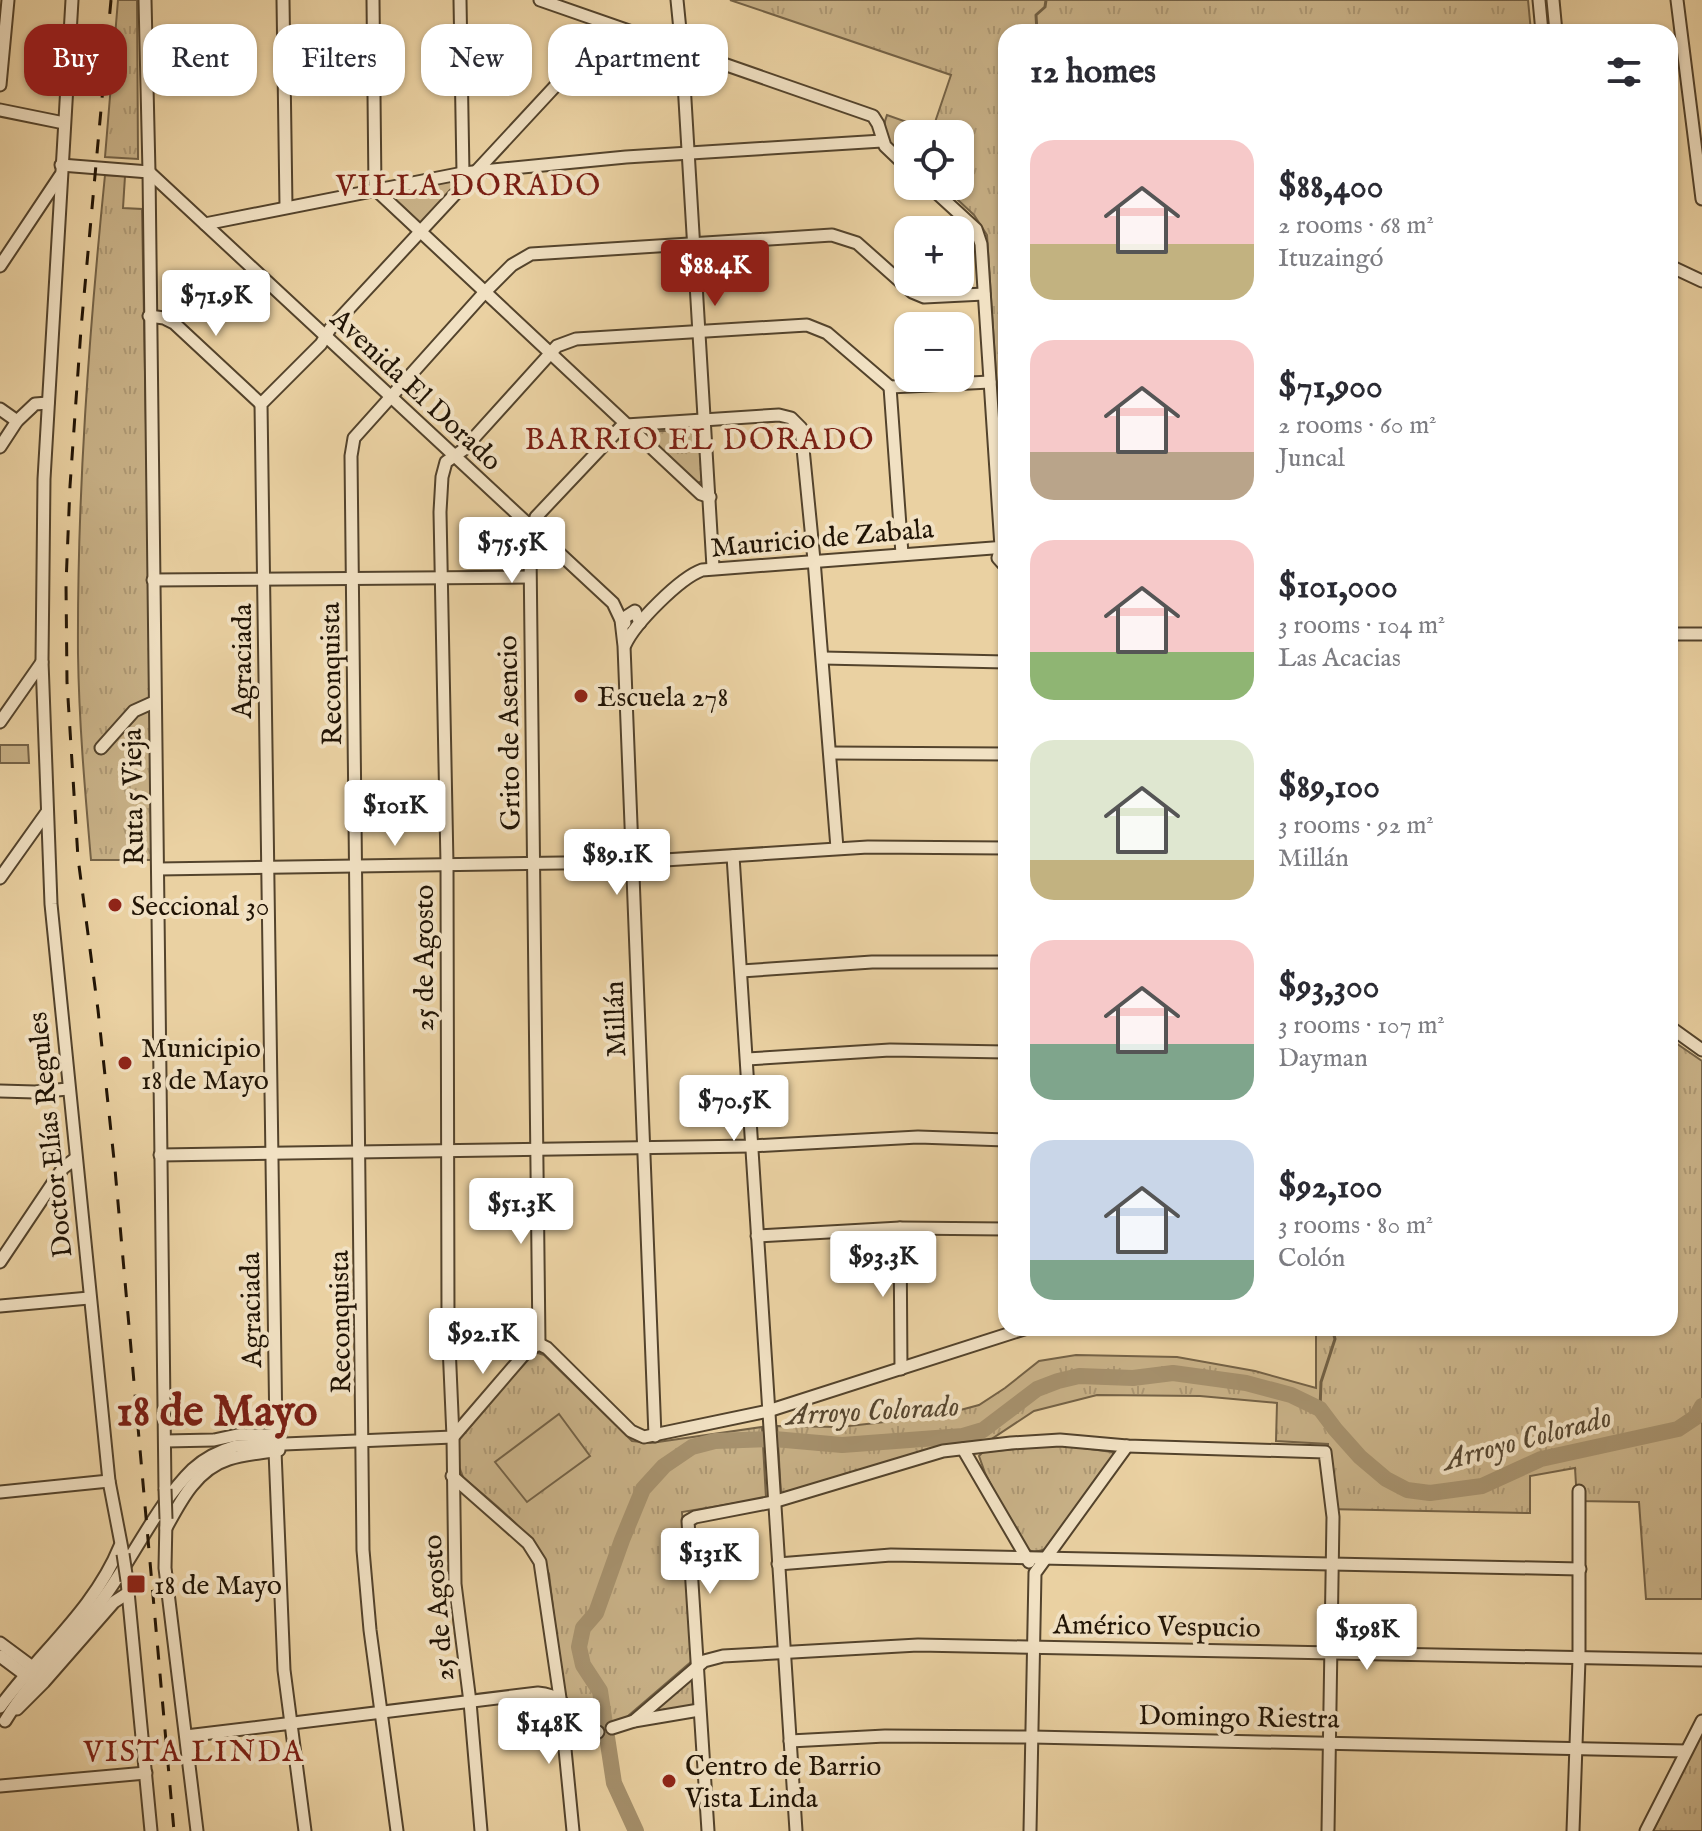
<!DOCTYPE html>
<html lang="en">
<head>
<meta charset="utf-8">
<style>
  :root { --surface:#fff; --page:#f2f2f3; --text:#2b2b33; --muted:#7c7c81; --accent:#8f2418 }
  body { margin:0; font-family:"IM FELL English",serif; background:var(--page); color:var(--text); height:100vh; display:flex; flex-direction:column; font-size:30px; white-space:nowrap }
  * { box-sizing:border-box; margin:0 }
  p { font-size:26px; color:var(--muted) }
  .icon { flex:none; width:44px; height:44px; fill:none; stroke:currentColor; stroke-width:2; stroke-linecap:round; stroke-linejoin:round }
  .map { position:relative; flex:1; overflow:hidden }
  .panel { position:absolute; left:998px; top:24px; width:680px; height:1312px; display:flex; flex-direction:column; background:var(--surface); border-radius:24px; box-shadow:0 2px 6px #0004 }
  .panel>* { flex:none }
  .guide { position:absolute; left:24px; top:24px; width:760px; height:72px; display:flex; gap:16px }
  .fabs { position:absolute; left:894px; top:120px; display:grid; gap:16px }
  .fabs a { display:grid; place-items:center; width:80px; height:80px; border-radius:16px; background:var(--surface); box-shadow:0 2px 6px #0004; font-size:40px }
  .price { position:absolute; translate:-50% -68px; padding:0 18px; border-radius:8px; background:#fff; color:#222; font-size:26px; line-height:52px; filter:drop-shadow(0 2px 4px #0008) }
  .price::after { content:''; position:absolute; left:50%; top:48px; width:24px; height:18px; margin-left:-12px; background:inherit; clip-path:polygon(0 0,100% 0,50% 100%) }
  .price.selected { background:var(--accent); color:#fff }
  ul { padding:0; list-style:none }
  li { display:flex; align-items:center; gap:24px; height:200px; padding:0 32px }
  li span { display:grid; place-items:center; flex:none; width:224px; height:160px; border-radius:24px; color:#555 }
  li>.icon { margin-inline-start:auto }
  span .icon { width:96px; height:96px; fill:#fffc; stroke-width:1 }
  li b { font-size:34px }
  h2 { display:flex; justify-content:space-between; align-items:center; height:96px; padding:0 32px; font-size:34px }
  .tag { padding:0 28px; border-radius:24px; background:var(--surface); box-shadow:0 2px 6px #0004; font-size:28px; line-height:72px }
  .tag.selected { background:var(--accent); color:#fff }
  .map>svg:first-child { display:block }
  .grass { fill:url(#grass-tufts); stroke:#746246; stroke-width:2 }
  .garden { fill:#c8b187; stroke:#746246; stroke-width:2 }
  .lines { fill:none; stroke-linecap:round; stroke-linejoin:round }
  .stream { stroke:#715f43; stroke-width:3 }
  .river { stroke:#a6916d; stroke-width:16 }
  .minor-casing { stroke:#53432c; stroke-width:15 }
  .minor { stroke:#f1e1c3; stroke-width:11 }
  .rail { stroke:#211405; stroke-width:3; stroke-dasharray:14 14; stroke-linecap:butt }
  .minor-bridge-casing { stroke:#53432c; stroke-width:15; stroke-linecap:butt }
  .minor-bridge { stroke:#f1e1c3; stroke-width:11 }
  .poi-dot { fill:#8f2418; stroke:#f1e1c3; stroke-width:3 }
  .labels { text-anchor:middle; stroke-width:8; stroke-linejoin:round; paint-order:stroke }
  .street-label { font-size:28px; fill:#211405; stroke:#f1e1c3 }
  .poi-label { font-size:28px; fill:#211405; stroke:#f1e1c3; text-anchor:start }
  .neighbourhood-label { font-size:30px; letter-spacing:2px; fill:#7a1f14; stroke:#f1e1c3 }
  .water-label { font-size:30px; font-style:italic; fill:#56462f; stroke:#f1e1c3 }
  .town-label { font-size:44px; font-weight:bold; fill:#7a1f14; stroke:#f1e1c3 }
</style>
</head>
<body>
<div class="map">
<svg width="1702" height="1831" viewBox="0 0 1702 1831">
  <defs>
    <pattern id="grass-tufts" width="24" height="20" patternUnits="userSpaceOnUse" patternTransform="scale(2)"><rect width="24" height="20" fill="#c8b187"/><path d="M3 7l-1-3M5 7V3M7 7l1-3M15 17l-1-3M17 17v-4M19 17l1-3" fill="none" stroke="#ac9773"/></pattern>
  </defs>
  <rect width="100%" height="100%" fill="#ead1a2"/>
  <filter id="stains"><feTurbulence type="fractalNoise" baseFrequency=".0025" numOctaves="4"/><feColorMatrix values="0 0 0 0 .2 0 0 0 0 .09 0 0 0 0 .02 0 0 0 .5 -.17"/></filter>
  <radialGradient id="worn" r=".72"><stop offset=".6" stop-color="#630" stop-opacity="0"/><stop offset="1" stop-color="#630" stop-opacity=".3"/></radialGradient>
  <g class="grass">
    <polygon points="118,0 137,0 138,159 105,157"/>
    <path d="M730 0H1528L1531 32H1006V532L987 235 974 215 943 186H960V134H908V160C893 147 878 136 887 115L932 131 951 75Z"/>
    <path d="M105 175 125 176 123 208 142 209 154 860H91C85 791 79 723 78 654 77 494 89 334 105 175Z"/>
    <polygon points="461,178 461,181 421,223 417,224 387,195 387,192"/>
    <polygon points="698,429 702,481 698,483 645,436 646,432"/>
    <polygon points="1670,1039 1702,1061 1702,1599 1646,1599 1639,1502 1577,1501 1575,1468 1530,1476 1530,1513 1326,1509 1328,1444 1276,1441 1277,1403 1200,1396 1097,1395 1034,1411 987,1442 931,1449 781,1494 777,1426 840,1427 938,1416 979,1405 1005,1388 1039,1361 1076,1355 1177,1357 1255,1371 1316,1388 1316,1328 1670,1328"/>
    <path d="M538 1353 544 1355 632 1441 651 1443 762 1427 766 1498 682 1512 692 1661 621 1722 594 1726 583 1719 563 1694 549 1574C535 1532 494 1505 463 1477L458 1465 459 1436 531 1355Z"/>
    <path d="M1061 1445 1112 1452 1115 1457 1046 1549C1035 1553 1029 1553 1021 1543L985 1473 979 1456 983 1452Z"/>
    <polygon points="690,1680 693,1681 693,1705 657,1713 657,1708"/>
    <polygon points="1702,1731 1702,1831 1653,1831"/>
  </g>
  <g class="garden">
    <polygon points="0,745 28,745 29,763 0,763"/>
    <polygon points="559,1414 590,1456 527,1502 495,1462"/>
  </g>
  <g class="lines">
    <g class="stream">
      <polyline points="1037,32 1036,15 1045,7 1046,0"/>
      <polyline points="1320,1409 1321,1382 1335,1339 1332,1328"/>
    </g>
    <polyline class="river" points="636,1831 614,1783 600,1691 583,1665 579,1647 583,1628 596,1613 622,1540 643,1489 664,1466 692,1447 715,1441 774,1439 842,1445 963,1436 983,1430 1037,1389 1058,1381 1079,1376 1133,1378 1173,1373 1246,1383 1291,1395 1320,1409 1335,1429 1360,1457 1386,1479 1407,1490 1430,1493 1482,1486 1541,1459 1678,1429 1696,1417 1702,1406"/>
    <g class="minor-casing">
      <g id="minor">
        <polyline points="72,0 44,479 42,661 51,904 109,1481 123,1554"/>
        <polyline points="145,0 149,172 165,1489"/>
        <polyline points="283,0 286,206"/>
        <polyline points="373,0 375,189 701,494 710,497"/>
        <polyline points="460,0 463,173"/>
        <polyline points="540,0 873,116 878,124 885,146 908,168"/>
        <polyline points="677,0 682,50 713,567"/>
        <polyline points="1539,0 1542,32"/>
        <polyline points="1553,0 1556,32"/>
        <polyline points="1677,0 1702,199"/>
        <polyline points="0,85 8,0"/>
        <polyline points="0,110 64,123"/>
        <polyline points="61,165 149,172 613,603 621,620 624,646 655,1436"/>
        <polyline points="929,186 976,229 981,244 1001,547 998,558 1006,567"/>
        <polyline points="205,224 463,173 626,157 882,141"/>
        <polyline points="0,266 60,176"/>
        <polyline points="1670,266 1702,281"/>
        <polyline points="149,316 164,318 174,323 261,404"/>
        <polyline points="890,387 902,554"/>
        <polyline points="0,409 17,421"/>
        <polyline points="0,447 17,421 35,404 48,403"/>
        <polyline points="153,580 529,577"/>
        <polyline points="625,623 621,620 635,611 640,623"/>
        <polyline points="1670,634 1702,634"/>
        <path d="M625 645C635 623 680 578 702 570L1006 547"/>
        <polyline points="823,658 1006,662"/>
        <polyline points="0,722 42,662"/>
        <polyline points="101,748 134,711 154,702"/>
        <polyline points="830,753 1006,754"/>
        <polyline points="733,856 796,1831"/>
        <polyline points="158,869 633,862 868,847 1006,848"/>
        <polyline points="0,878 47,812"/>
        <polyline points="741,971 872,962 1006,962"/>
        <polyline points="1670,1027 1702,1050"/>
        <polyline points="747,1059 890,1050 1006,1052"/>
        <polyline points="0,1091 35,1092 68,1089"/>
        <polyline points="160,1155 751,1146 918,1137 1006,1140"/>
        <polyline points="900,1228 901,1369"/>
        <polyline points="757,1236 900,1228 1006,1229"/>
        <polyline points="0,1262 63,1168 75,1159"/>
        <polyline points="0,1306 89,1298"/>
        <polyline points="539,1344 530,551 536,517 620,428 626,425 779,415 791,418 801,428 814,560 837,848"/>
        <polyline points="539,1344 547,1348 631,1431 644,1437 768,1411 1027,1328"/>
        <polyline points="276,1435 261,404 321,344 330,329 611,26"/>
        <polyline points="165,1441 214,1440 237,1435 280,1435"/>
        <polyline points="963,1449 1029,1562"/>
        <polyline points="275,1451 284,1670 305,1831"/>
        <polyline points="452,1476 528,1543 540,1562 560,1698 573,1831"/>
        <polyline points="0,1492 109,1481"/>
        <polyline points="166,1519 165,1568 197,1831"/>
        <path d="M166 1528C181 1500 197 1469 229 1459 245 1454 262 1453 279 1450"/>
        <polyline points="778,1564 891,1555 1580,1569"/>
        <polyline points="127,1581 151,1831"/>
        <polyline points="0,1643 31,1666"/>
        <polyline points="0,1656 24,1674"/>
        <path d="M0 1707C40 1652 94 1610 120 1546"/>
        <polyline points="17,1709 44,1682 114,1602 128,1593"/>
        <path d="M5 1721C33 1675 74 1640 105 1596 134 1556 158 1503 193 1469 206 1457 219 1451 236 1446L453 1437 527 1351 539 1344"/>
        <polyline points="634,1721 704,1661 723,1656 918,1645 1702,1660"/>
        <polyline points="612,1728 634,1721 699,1710"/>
        <path d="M186 1736 538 1693C576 1696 568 1730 598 1732"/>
        <polyline points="790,1741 885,1736 1032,1737 1686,1751"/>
        <polyline points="0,1786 146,1773"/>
        <polyline points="397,1831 370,1630 363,1550 351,456 354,438 484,293 512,265 531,254 832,235 857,243 912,292 924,297 984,294"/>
        <polyline points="481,1831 470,1702 455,1584 453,1437 448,1322 447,864 440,512 442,477 446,462 463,450 557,346 576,339 807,325 827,333 890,387 990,382"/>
        <polyline points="708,1831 688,1521 695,1517 773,1502 943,1451 1011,1443 1060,1440 1127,1446 1325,1452 1333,1517 1328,1831"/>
        <polyline points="1030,1831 1035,1573 1127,1446"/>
        <polyline points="1573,1831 1579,1659 1579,1491"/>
        <polyline points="1646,1831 1702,1721"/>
      </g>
    </g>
    <use href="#minor" class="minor"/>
    <polyline class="rail" points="111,0 81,329 70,486 66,584 67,682 78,858 98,1010 115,1169 174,1831"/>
    <g class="minor-bridge-casing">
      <g id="minor-bridge">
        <polyline points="165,1489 166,1519"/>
        <polyline points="123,1554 127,1581"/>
      </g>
    </g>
    <use href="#minor-bridge" class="minor-bridge"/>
  </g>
  <g class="poi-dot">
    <circle cx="581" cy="696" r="8"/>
    <circle cx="115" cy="905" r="8"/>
    <circle cx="125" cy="1063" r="8"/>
    <rect x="126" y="1574" width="20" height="20" rx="4"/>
    <circle cx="669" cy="1781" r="8"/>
  </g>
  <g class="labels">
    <g class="street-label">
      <text transform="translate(417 389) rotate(43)" y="10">Avenida El Dorado</text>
      <text transform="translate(822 537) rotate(-5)" y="10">Mauricio de Zabala</text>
      <text transform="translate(241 661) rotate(-90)" y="10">Agraciada</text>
      <text transform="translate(330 674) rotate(-91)" y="10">Reconquista</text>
      <text transform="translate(508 733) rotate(-91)" y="10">Grito de Asencio</text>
      <text transform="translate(132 797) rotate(-91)" y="10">Ruta 5 Vieja</text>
      <text transform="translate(423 958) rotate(-90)" y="10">25 de Agosto</text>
      <text transform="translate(614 1019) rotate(-92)" y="10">Millán</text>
      <text transform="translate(49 1135) rotate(-96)" y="10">Doctor Elías Regules</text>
      <text transform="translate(250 1310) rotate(-91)" y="10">Agraciada</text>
      <text transform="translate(339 1322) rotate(-91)" y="10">Reconquista</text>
      <text transform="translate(437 1608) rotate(-95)" y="10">25 de Agosto</text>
      <text transform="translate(1157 1625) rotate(1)" y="10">Américo Vespucio</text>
      <text transform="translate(1239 1716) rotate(1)" y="10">Domingo Riestra</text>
    </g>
    <g class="poi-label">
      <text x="597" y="706">Escuela 278</text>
      <text x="131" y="915">Seccional 30</text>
      <text x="141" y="1057">Municipio<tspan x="141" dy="32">18 de Mayo</tspan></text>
      <text x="154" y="1594">18 de Mayo</text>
      <text x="685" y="1775">Centro de Barrio<tspan x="685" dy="32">Vista Linda</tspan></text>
    </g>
    <g class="neighbourhood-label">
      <text x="469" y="195">VILLA DORADO</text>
      <text x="700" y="449">BARRIO EL DORADO</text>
      <text x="194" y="1761">VISTA LINDA</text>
    </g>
    <g class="water-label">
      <text transform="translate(873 1410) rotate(-3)" y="10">Arroyo Colorado</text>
      <text transform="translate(1527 1438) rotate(-15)" y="10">Arroyo Colorado</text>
    </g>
    <g class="town-label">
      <text x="217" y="1425">18 de Mayo</text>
    </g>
  </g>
  <rect width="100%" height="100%" filter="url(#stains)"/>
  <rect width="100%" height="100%" fill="url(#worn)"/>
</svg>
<div class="fabs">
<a><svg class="icon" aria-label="locate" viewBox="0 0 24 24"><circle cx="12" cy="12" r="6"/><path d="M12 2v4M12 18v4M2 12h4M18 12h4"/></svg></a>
<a>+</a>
<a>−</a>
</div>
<b class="price selected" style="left:715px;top:308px">$88.4K</b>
<b class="price" style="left:216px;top:338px">$71.9K</b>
<b class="price" style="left:512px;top:585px">$75.5K</b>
<b class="price" style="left:395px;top:848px">$101K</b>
<b class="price" style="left:617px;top:897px">$89.1K</b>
<b class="price" style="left:734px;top:1143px">$70.5K</b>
<b class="price" style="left:521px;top:1246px">$51.3K</b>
<b class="price" style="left:883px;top:1299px">$93.3K</b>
<b class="price" style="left:483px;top:1376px">$92.1K</b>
<b class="price" style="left:710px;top:1596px">$131K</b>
<b class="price" style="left:1367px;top:1672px">$198K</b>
<b class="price" style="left:549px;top:1766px">$148K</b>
<div class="guide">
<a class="tag selected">Buy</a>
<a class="tag">Rent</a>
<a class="tag">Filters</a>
<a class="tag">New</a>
<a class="tag">Apartment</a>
</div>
<section class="panel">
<h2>12 homes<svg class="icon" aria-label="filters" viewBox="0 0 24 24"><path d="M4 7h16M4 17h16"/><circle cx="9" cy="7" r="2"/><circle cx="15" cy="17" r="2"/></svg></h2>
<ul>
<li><span style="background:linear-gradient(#f6c9c9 65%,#c2b280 0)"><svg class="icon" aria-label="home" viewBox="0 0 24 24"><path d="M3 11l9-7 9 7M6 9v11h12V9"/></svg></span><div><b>$88,400</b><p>2 rooms · 68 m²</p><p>Ituzaingó</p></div></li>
<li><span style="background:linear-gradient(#f6c9c9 70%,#b9a48a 0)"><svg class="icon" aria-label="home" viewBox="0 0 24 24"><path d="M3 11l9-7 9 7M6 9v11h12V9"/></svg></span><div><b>$71,900</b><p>2 rooms · 60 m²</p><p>Juncal</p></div></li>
<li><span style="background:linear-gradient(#f6c9c9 70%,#8fb573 0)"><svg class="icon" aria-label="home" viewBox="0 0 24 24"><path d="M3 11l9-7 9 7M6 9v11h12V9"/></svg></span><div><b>$101,000</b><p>3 rooms · 104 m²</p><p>Las Acacias</p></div></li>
<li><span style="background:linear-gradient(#dfe7d0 75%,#c2b280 0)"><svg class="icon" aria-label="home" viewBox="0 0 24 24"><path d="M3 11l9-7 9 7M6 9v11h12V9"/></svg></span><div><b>$89,100</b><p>3 rooms · 92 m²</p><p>Millán</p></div></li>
<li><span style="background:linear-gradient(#f6c9c9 65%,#7fa58c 0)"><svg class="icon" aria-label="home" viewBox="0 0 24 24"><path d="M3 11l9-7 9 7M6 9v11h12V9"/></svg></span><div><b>$93,300</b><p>3 rooms · 107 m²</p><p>Dayman</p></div></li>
<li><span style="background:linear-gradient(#c9d6e8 75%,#7fa58c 0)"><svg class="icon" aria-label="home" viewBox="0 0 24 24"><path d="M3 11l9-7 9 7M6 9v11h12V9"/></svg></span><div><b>$92,100</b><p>3 rooms · 80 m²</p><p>Colón</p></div></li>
</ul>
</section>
</div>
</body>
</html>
